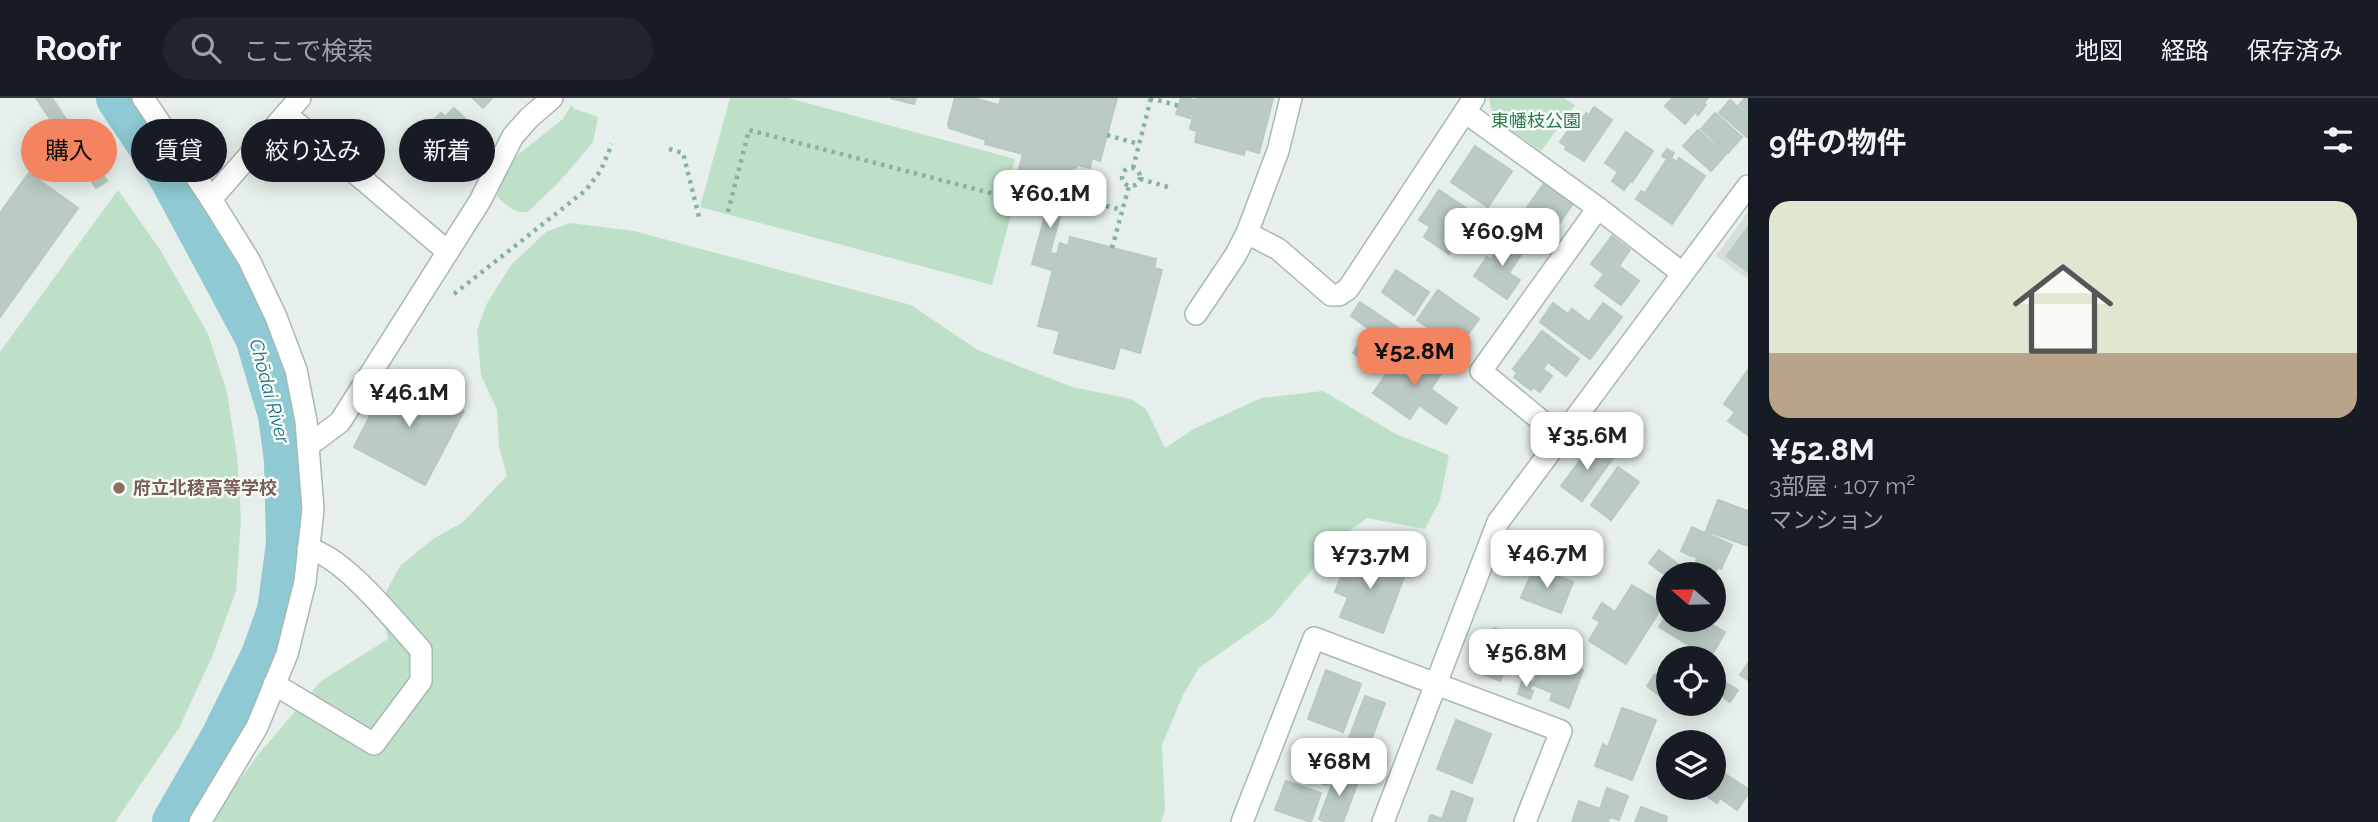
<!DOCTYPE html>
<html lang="ja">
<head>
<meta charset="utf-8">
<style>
  :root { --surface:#171b24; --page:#20242c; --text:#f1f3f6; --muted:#9ea1a6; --line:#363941; --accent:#f4845f }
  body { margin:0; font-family:Raleway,"Noto Sans JP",sans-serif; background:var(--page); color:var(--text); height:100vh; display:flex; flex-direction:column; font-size:26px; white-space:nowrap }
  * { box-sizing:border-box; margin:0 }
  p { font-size:23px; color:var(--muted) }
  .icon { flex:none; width:38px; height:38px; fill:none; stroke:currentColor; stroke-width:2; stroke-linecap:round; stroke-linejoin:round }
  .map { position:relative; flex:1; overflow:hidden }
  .drawer { display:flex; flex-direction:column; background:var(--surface); width:630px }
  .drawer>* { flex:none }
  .top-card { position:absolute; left:21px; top:21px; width:665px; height:63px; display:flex; gap:14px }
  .needle { width:46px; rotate:290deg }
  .fabs { position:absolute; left:1656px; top:464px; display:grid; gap:14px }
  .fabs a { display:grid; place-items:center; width:70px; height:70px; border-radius:50%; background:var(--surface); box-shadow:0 4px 18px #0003; font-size:35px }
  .price { position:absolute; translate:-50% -60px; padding:0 16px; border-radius:14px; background:#fff; color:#222; font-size:23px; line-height:46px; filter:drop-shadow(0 2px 4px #0008) }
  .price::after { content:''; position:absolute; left:50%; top:42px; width:21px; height:16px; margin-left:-10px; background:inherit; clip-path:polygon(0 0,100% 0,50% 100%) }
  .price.on { background:var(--accent); color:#111 }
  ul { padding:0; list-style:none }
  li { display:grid; align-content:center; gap:14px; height:371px; padding:0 21px }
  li+li { border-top:2px solid var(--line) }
  li span { display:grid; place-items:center; height:217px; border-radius:21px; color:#555 }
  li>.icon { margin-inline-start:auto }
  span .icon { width:126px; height:126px; fill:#fffc; stroke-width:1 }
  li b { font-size:30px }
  h2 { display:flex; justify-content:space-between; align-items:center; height:84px; padding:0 21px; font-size:30px }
  .chip { padding:0 24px; border-radius:32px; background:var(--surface); box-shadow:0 4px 18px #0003; font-size:24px; line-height:63px }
  .chip.on { background:var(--accent); color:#111 }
  header { display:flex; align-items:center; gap:42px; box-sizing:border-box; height:98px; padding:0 35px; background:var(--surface); border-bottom:2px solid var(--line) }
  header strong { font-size:33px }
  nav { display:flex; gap:38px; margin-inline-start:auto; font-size:24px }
  .search { width:490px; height:63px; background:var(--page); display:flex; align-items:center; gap:18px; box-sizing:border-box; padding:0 24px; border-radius:38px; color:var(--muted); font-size:26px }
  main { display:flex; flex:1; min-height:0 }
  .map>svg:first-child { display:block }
  .built { fill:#d4dfda }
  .green { fill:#bfe0c8 }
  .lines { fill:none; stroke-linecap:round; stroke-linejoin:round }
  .river { stroke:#8ec9d4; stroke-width:46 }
  .building { fill:#bbcac4; stroke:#b8c9c2; stroke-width:2 }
  .minor-casing { stroke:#a8b8b2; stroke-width:24 }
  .path { stroke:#86b3a5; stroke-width:4.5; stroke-dasharray:3.5 5; stroke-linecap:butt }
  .minor { stroke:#fff; stroke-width:21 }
  .education-dot { fill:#8d6e63; stroke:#f7fbf9; stroke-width:2.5 }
  .labels { text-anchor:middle; stroke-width:5; stroke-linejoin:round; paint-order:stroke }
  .park-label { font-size:18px; fill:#2d7a4b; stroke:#f7fbf9 }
  .education-label { font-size:18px; font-weight:bold; fill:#785e54; stroke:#f7fbf9; text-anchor:start }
  .water-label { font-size:19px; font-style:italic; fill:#1c6f80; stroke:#f7fbf9 }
</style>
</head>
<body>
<header>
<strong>Roofr</strong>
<div class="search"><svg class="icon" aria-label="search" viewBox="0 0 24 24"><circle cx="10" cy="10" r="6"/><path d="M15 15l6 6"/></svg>ここで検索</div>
<nav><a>地図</a><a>経路</a><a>保存済み</a></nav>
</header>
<main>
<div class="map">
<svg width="1748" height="724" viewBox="0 0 1748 724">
  <rect width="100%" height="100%" fill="#e6efeb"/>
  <polygon class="built" points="1748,114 1748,181 1716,158"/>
  <g class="green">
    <polygon points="730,0 788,0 1015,61 1004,103 1014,106 992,187 700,109"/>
    <polygon points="1489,0 1564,0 1575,7 1541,53 1493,20"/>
    <path d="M571 7 575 11 598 19 593 44 560 83 528 114C516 116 505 107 497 98L502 83 514 60 563 21Z"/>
    <polygon points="118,92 161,153 208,236 227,294 237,359 241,421 236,493 211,561 179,630 115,724 0,724 0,254"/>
    <polygon points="570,125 634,133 911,207 978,252 1072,289 1131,301 1146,311 1165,350 1194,331 1261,300 1323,293 1396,336 1449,357 1440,402 1425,431 1367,420 1337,442 1272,519 1199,570 1183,597 1162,647 1165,713 1161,724 209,724 257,658 321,583 388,541 380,505 400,468 433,441 463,424 507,378 499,349 497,312 481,277 477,233 486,207 511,167 546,134"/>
  </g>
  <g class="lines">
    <polyline class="river" points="119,0 172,79 258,239 281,317 287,363 289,446 280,513 263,560 223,641 175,724"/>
  </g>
  <g class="building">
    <polygon points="36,0 52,0 107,83 96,90"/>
    <polygon points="473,0 492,0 483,10"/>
    <polygon points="890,0 916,0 914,6"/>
    <polygon points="955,0 974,0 999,7 995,22 991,21 986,42 949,30 948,26"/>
    <polygon points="1001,0 1117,0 1100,63 1092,60 1090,70 1077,67 1076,70 1073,69 1067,92 1017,79 1023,56 985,46 991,21 995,22"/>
    <polygon points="1181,0 1195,2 1190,20 1176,16"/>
    <polygon points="1197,0 1273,1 1259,55 1245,51 1244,57 1195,44 1197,33 1190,31"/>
    <polygon points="1673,0 1708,0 1704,4 1706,7 1698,17 1695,14 1685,26 1665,8"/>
    <polygon points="1745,0 1748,0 1748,15 1739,7"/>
    <polygon points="1730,2 1748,18 1748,40 1719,15"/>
    <polygon points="1594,9 1612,22 1584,63 1565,51 1567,49 1560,44 1574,24 1578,27 1586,15 1589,17"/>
    <polygon points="454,10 473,28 444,59 420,36 441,15 445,19"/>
    <polygon points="1715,15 1742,39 1728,55 1701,31"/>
    <polygon points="1698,32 1726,56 1711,73 1683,48"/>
    <polygon points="1626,34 1653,53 1632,84 1631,82 1624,92 1612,83 1618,74 1605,65"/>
    <polygon points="1475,48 1512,73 1488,109 1451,84"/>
    <polygon points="1667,51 1674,55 1671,60 1677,64 1679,60 1705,78 1672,126 1636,101 1641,93 1645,95 1667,61 1662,58"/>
    <polygon points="29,75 78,110 0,219 0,115"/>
    <polygon points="1546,83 1575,103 1546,144 1517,123"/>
    <polygon points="1053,88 1067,92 1050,155 1057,156 1052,172 1032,166"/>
    <polygon points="1439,92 1487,124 1473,145 1461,138 1449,156 1424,139 1430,129 1419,122"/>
    <polygon points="1748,129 1748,174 1727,158"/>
    <polygon points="1508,138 1525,151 1509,175 1520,182 1507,201 1474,178 1487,159 1491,162"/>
    <polygon points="1612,138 1630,152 1619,168 1639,183 1621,207 1595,188 1604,176 1591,166"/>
    <polygon points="1070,139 1156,161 1154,170 1162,172 1140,255 1120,249 1114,271 1054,255 1060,233 1038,228 1060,145 1068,148"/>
    <polygon points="1396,172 1429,194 1414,217 1382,194"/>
    <polygon points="1438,192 1479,221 1458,250 1417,222"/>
    <polygon points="1360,204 1407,236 1381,274 1353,255 1369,231 1351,218"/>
    <polygon points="1553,205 1568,216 1572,211 1589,224 1603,205 1622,219 1590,261 1540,224"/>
    <polygon points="1542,233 1579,261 1566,278 1548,264 1543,271 1552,278 1540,294 1533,289 1531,292 1514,279 1517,275 1513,271"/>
    <polygon points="1405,250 1441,276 1431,291 1457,310 1446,326 1419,307 1410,321 1373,295"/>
    <polygon points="1748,272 1748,337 1728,323 1735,314 1724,306"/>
    <polygon points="392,275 464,313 425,387 354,349"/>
    <polygon points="1593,345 1613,360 1582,403 1561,388"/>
    <polygon points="1618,369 1639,384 1611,422 1591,407"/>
    <polygon points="1718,402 1748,413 1748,448 1706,433"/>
    <polygon points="1692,429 1702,434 1691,458 1681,453"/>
    <polygon points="1704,434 1732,447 1721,471 1693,458"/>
    <polygon points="1659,452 1679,467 1673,476 1668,476 1668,479 1649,465"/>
    <polygon points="1364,455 1407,471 1383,535 1340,519 1348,499 1335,494 1347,463 1359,468"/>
    <polygon points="1697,461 1717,471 1713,478 1713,476 1690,476"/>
    <polygon points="1534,469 1573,484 1561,515 1521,500"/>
    <polygon points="1632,487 1664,506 1626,566 1589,543 1600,524 1593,520 1602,505 1615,514"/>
    <polygon points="1668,515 1668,522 1704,522 1725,534 1710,560 1659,529"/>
    <polygon points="1494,530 1518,540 1500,583 1475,573"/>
    <polygon points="1542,565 1561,572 1563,565 1583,572 1569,610 1550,602 1553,595 1533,587"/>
    <polygon points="1748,565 1748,582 1740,577"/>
    <polygon points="1326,572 1361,586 1343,634 1308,621"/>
    <polygon points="1655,576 1668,584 1660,598 1647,588"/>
    <polygon points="1523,581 1532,584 1530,592 1533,593 1530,601 1518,596"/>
    <polygon points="1723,583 1738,592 1730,604 1716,594"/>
    <polygon points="1365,598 1385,605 1368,650 1348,643"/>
    <polygon points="1622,610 1656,622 1632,682 1595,668 1603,646 1608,649"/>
    <polygon points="1456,622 1491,636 1472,685 1437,671"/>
    <polygon points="1320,641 1340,649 1326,687 1306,679"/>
    <polygon points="1713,668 1748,691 1748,696 1737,712 1720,700 1717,705 1695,690 1713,690"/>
    <polygon points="1337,673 1359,681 1343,724 1326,724 1319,721"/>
    <polygon points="1286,683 1321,695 1311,724 1275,712"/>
    <polygon points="1607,690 1628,698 1619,722 1610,719 1608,724 1572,724 1579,703 1600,711"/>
    <polygon points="1452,693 1473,701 1465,724 1428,724 1431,717 1442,721"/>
    <polygon points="1641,709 1667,719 1666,724 1635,724"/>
  </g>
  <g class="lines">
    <g class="minor-casing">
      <g id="minor">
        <polyline points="143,0 211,101 249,162 276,219 296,272 306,323 313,411 305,484 287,556 257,629 200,724"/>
        <polyline points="1465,14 1598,110 1682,175"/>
        <polyline points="286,16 448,154"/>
        <polyline points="211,101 300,0"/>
        <polyline points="1247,135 1278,53 1291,0"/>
        <polyline points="1196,216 1235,158 1247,135 1278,151 1331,197 1339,197 1348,191 1474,0"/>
        <polyline points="1561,339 1481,273 1598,110"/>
        <polyline points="308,348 340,324 480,103 513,38 529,20 552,0"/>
        <path d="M274 586 374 646 421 583V552C396 525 343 457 308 451"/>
        <polyline points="1242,724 1314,540 1561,633 1525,724"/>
        <polyline points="1383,724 1498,424 1748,88"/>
      </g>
    </g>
    <g class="path">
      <polyline points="1150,0 1179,8"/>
      <polyline points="1107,37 1139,46"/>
      <polyline points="669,51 683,55 700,123"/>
      <circle cx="1131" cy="79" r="9"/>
      <polyline points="1133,70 1151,0"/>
      <polyline points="1140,81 1168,89"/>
      <polyline points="1065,97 1122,112"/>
      <polyline points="728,114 749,32 1002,98 1007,82 1052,94"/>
      <polyline points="1112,150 1129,88"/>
      <polyline points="454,196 586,92 601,72 612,46"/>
    </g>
    <use href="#minor" class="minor"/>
  </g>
  <circle class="education-dot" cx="119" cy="390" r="7"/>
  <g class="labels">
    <g class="park-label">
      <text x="1536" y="29">東幡枝公園</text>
    </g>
    <g class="education-label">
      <text x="133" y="396">府立北稜高等学校</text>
    </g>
    <g class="water-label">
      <text transform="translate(270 293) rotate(75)" y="7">Chōdai River</text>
    </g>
  </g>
</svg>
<div class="fabs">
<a><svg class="needle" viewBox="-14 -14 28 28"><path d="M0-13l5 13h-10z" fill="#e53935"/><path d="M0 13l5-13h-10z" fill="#9ea1a6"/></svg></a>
<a><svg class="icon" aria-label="locate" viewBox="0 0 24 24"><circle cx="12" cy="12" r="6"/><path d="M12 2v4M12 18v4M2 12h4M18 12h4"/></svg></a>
<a><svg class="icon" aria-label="layers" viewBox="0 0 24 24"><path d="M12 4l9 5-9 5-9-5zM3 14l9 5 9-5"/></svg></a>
</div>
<b class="price" style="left:1050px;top:132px">¥60.1M</b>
<b class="price" style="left:1502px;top:170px">¥60.9M</b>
<b class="price on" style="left:1414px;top:290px">¥52.8M</b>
<b class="price" style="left:409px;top:331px">¥46.1M</b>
<b class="price" style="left:1587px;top:374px">¥35.6M</b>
<b class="price" style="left:1547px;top:492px">¥46.7M</b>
<b class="price" style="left:1370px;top:493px">¥73.7M</b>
<b class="price" style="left:1526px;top:591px">¥56.8M</b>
<b class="price" style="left:1339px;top:700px">¥68M</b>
<div class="top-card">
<a class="chip on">購入</a>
<a class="chip">賃貸</a>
<a class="chip">絞り込み</a>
<a class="chip">新着</a>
</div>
</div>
<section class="drawer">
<h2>9件の物件<svg class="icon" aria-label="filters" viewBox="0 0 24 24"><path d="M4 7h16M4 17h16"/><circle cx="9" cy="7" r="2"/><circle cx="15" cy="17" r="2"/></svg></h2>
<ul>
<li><span style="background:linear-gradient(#dfe7d0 70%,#b9a48a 0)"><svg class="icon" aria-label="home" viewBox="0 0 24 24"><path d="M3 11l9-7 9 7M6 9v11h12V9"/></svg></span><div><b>¥52.8M</b><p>3部屋 · 107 m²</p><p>マンション</p></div></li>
</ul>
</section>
</main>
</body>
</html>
